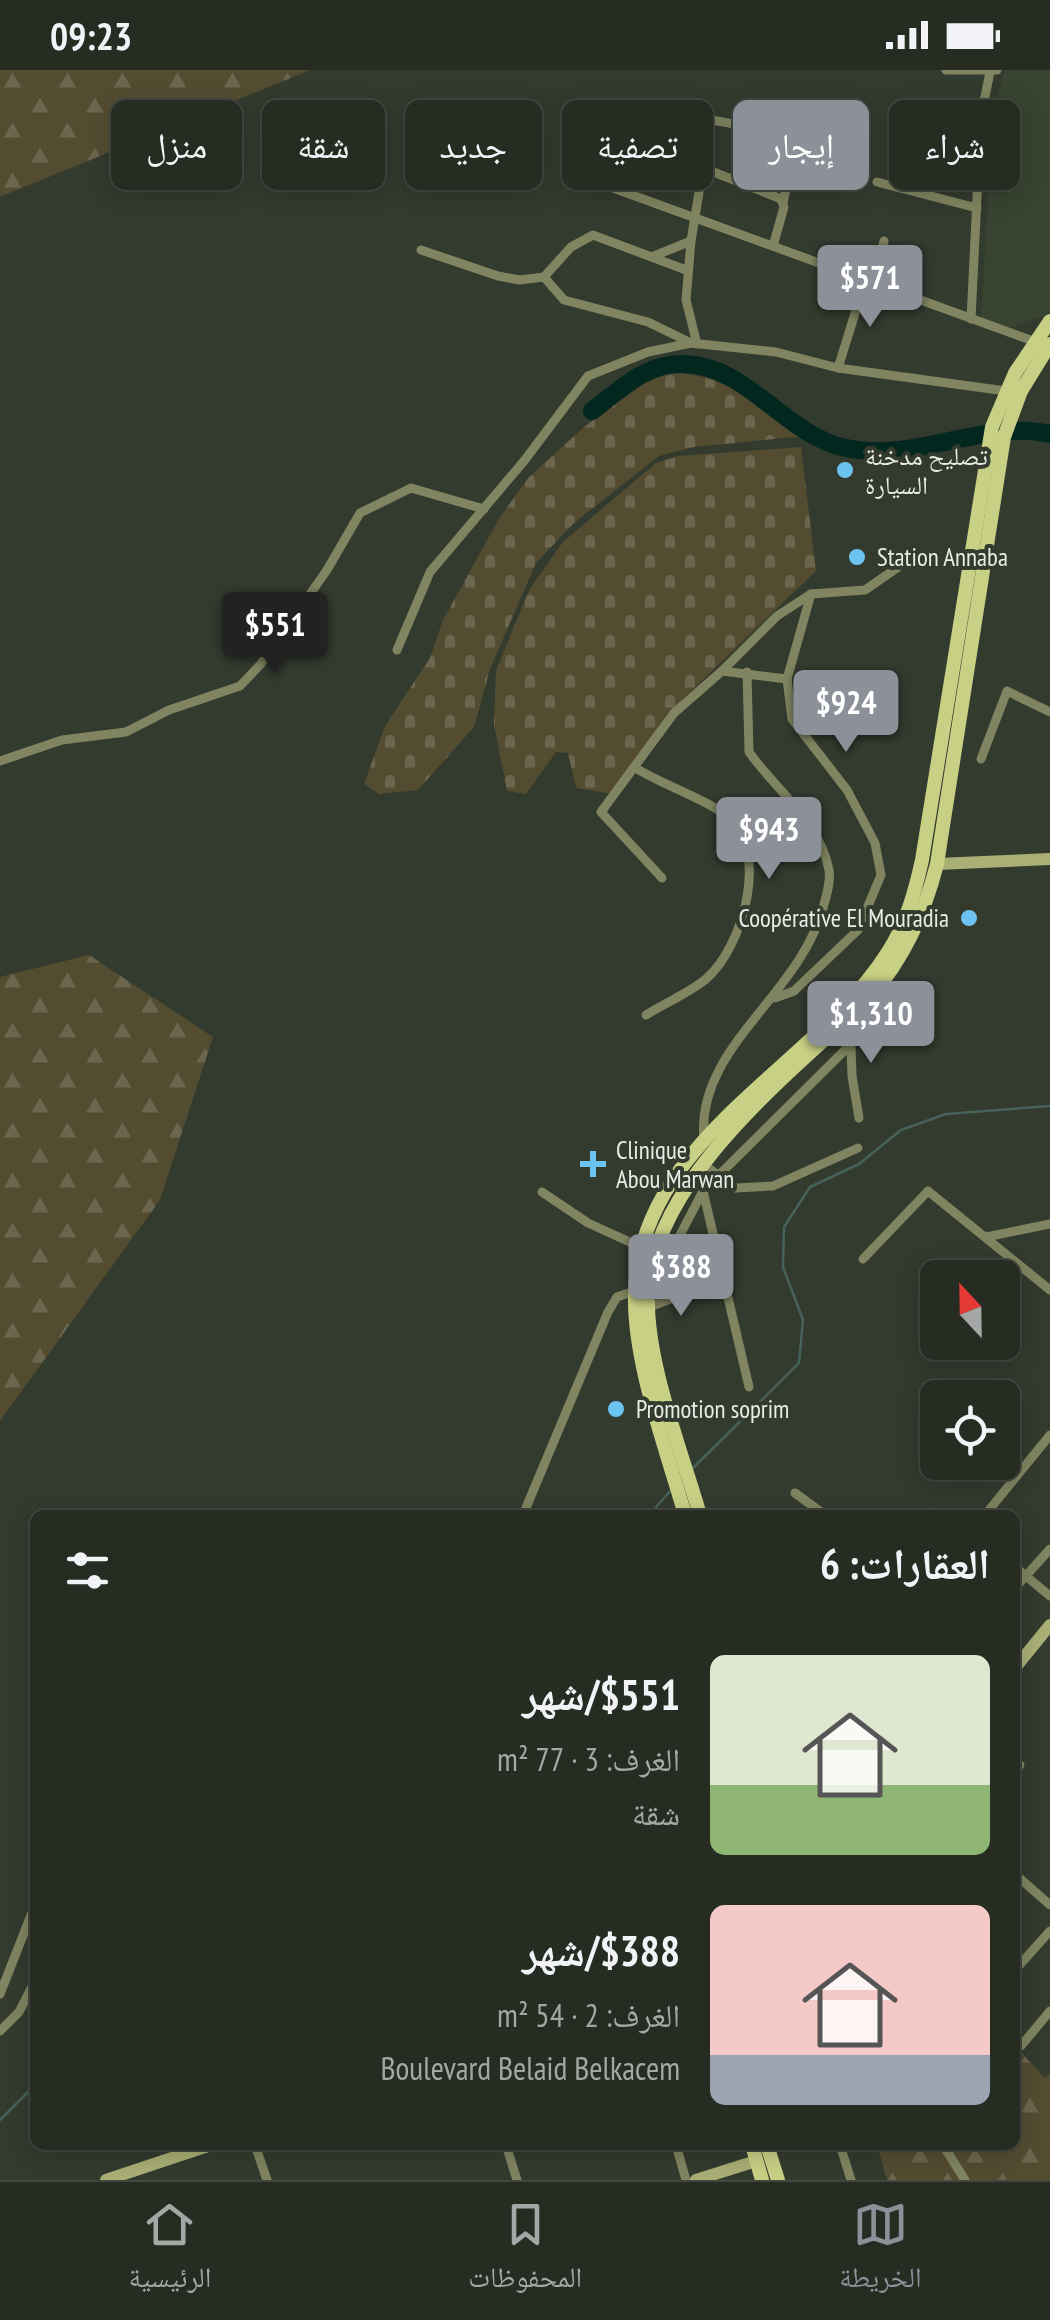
<!DOCTYPE html>
<html lang="ar">
<head>
<meta charset="utf-8">
<style>
  :root { --surface:#262c22; --page:#2e342a; --text:#f1f3f6; --muted:#a4a7a5; --line:#424840; --accent:#8c9099 }
  body { margin:0; font-family:"PT Sans Narrow","Noto Naskh Arabic",sans-serif; background:var(--page); color:var(--text); direction:rtl; height:100vh; display:flex; flex-direction:column; font-size:38px; white-space:nowrap }
  * { box-sizing:border-box; margin:0 }
  p { font-size:32px; color:var(--muted) }
  .icon { flex:none; width:55px; height:55px; fill:none; stroke:currentColor; stroke-width:2; stroke-linecap:round; stroke-linejoin:round }
  .map { position:relative; flex:1; overflow:hidden; direction:ltr }
  .drawer { position:absolute; left:30px; top:1440px; width:990px; height:640px; display:flex; flex-direction:column; background:var(--surface); border-radius:15px; box-shadow:0 5px 25px #0003,0 0 0 2px var(--line); direction:rtl }
  .drawer>* { flex:none }
  .guide { position:absolute; left:30px; top:30px; width:990px; height:90px; direction:rtl; display:flex; gap:20px }
  .needle { width:65px; rotate:338deg }
  .buttons { position:absolute; left:920px; top:1190px; display:grid; gap:20px }
  .buttons a { display:grid; place-items:center; width:100px; height:100px; border-radius:15px; background:var(--surface); box-shadow:0 5px 25px #0003,0 0 0 2px var(--line); font-size:50px }
  .price { position:absolute; translate:-50% -85px; padding:0 22px; border-radius:10px; background:var(--accent); color:#fff; font-size:32px; line-height:65px; filter:drop-shadow(0 2px 5px #0008) }
  .price::after { content:''; position:absolute; left:50%; top:60px; width:30px; height:22px; margin-left:-15px; background:inherit; clip-path:polygon(0 0,100% 0,50% 100%) }
  .price.active { background:#222; color:#fff }
  ul { padding:0; list-style:none }
  li { display:flex; align-items:center; gap:30px; height:250px; padding:0 30px }
  li span { display:grid; place-items:center; flex:none; width:280px; height:200px; border-radius:15px; color:#555 }
  li>.icon { margin-inline-start:auto }
  span .icon { width:120px; height:120px; fill:#fffc; stroke-width:1 }
  li b { font-size:42px }
  h2 { display:flex; justify-content:space-between; align-items:center; height:120px; padding:0 30px; font-size:42px }
  .pill { padding:0 35px; border-radius:15px; background:var(--surface); box-shadow:0 5px 25px #0003,0 0 0 2px var(--line); font-size:35px; line-height:90px }
  .pill.active { background:var(--accent); color:#fff }
  .status { display:flex; justify-content:space-between; align-items:center; height:70px; padding:0 50px; background:var(--surface); direction:ltr }
  .status svg { height:28px; fill:currentColor }
  .menu { display:flex; justify-content:space-around; align-items:center; height:140px; border-top:2px solid var(--line); background:var(--surface); font-size:28px; color:var(--muted) }
  .menu a { display:grid; justify-items:center; gap:5px }
  .menu .active { color:var(--accent) }
  .map>svg:first-child { display:block }
  .built { fill:#384331 }
  .forest { fill:url(#forest-firs) }
  .cemetery { fill:url(#cemetery-stones) }
  .lines { fill:none; stroke-linecap:round; stroke-linejoin:round }
  .stream { stroke:#47625a; stroke-width:2.5 }
  .river { stroke:#02271f; stroke-width:18 }
  .street { stroke:#808460; stroke-width:9 }
  .secondary { stroke:#a9af75; stroke-width:12 }
  .primary { stroke:#c8d085; stroke-width:14 }
  .poi-dot { fill:#6cc3f2; stroke:#333a2e; stroke-width:4 }
  .labels { text-anchor:middle; stroke-width:8; stroke-linejoin:round; paint-order:stroke }
  .poi-label { font-size:25px; fill:#e8ece5; stroke:#333a2e; text-anchor:start }
</style>
</head>
<body>
<div class="status"><b>09:23</b><svg viewBox="0 0 49 12"><path d="M0 12V9h3v3zM5 12V6h3v6zM10 12V3h3v9zM15 12V0h3v12zM26 1h20v11H26zM47 4h2v5h-2z"/></svg></div>
<div class="map">
<svg width="1050" height="2110" viewBox="0 0 1050 2110">
  <defs>
    <pattern id="forest-firs" width="22" height="20" patternUnits="userSpaceOnUse" patternTransform="scale(2.5)"><rect width="22" height="20" fill="#544c31"/><path d="M5 1l3.5 6h-7zM16 11l3.5 6h-7z" fill="#6d664f"/></pattern>
    <pattern id="cemetery-stones" width="16" height="16" patternUnits="userSpaceOnUse" patternTransform="scale(2.5)"><rect width="16" height="16" fill="#544c31"/><path d="M2 7V4a2 2 0 0 1 4 0v3zM10 15v-3a2 2 0 0 1 4 0v3z" fill="#6d664f"/></pattern>
  </defs>
  <rect width="100%" height="100%" fill="#333a2e"/>
  <polygon class="built" points="1005,0 1050,0 1050,244 1008,258 981,248 993,44"/>
  <g class="forest">
    <polygon points="0,0 310,0 0,127"/>
    <polygon points="89,885 213,967 160,1130 0,1351 0,907"/>
    <polygon points="1015,1976 1045,2008 1050,2003 1050,2110 887,2110 877,2075 1015,2075"/>
  </g>
  <g class="cemetery">
    <path d="M660 302C726 303 754 329 805 366L694 377 659 386 574 453 536 493 490 599 474 657 418 720 379 724 364 714 385 656 430 588 443 550 500 447 529 407 584 357Z"/>
    <polygon points="801,377 816,501 666,645 614,724 576,718 568,683 556,682 526,724 507,721 494,654 496,601 529,520 563,472 656,393 679,386"/>
  </g>
  <g class="lines">
    <g class="stream">
      <polyline points="691,1400 799,1293 803,1250 783,1197 784,1157 810,1117 859,1094 901,1060 946,1044 1050,1036"/>
      <polyline points="649,1445 671,1420"/>
      <polyline points="0,2050 35,2015"/>
    </g>
    <path class="river" d="M592 341C621 319 647 292 685 294 748 296 785 365 846 378 918 393 982 349 1050 364"/>
    <g class="street">
      <polyline points="946,0 997,0"/>
      <polyline points="747,86 777,99 788,110 783,133"/>
      <polyline points="877,112 977,138"/>
      <polyline points="602,114 1036,272"/>
      <polyline points="691,171 703,98"/>
      <polyline points="773,176 784,137 781,129 691,93 611,70 608,65 616,38 624,34 800,66"/>
      <polyline points="421,180 498,206 519,210 544,207 564,230 648,252 691,273"/>
      <polyline points="654,186 691,171 686,230 697,274"/>
      <polyline points="544,207 571,177 593,165 686,200"/>
      <polyline points="875,214 884,171"/>
      <polyline points="971,249 981,46 990,2"/>
      <polyline points="838,298 865,211"/>
      <polyline points="397,580 430,502 524,391 588,306 648,282 691,273 776,282 838,298 1006,321"/>
      <polyline points="722,601 777,546 811,524"/>
      <polyline points="981,689 1007,621 1050,642"/>
      <polyline points="0,691 62,670 126,662 169,640 240,616 260,595 327,500 360,443 411,418 484,439"/>
      <path d="M634 697C660 714 709 730 729 748 770 784 742 878 706 909 689 923 665 933 646 945"/>
      <polyline points="662,808 601,742 674,643 722,601 787,609 811,524 865,520 907,491 974,493"/>
      <polyline points="775,928 794,921 858,860 881,805 875,773 847,720 792,649 787,609"/>
      <polyline points="850,947 852,1006 859,1048"/>
      <path d="M704 1070C695 978 798 928 823 838 826 827 831 812 829 800 820 752 776 720 749 682L747 602"/>
      <polyline points="704,1095 736,1118 773,1116 858,1078"/>
      <polyline points="542,1122 588,1153 643,1178"/>
      <polyline points="986,1167 1050,1154"/>
      <polyline points="863,1189 928,1121 1050,1220"/>
      <polyline points="666,1192 703,1121"/>
      <polyline points="662,1193 716,1181"/>
      <polyline points="647,1238 714,1212"/>
      <polyline points="749,1317 703,1121 851,974"/>
      <polyline points="795,1423 825,1445"/>
      <polyline points="523,1445 608,1242 617,1227 640,1219"/>
      <polyline points="985,1445 1050,1365"/>
      <polyline points="1015,1497 1050,1526"/>
      <polyline points="1015,1518 1050,1479"/>
      <polyline points="1015,1702 1020,1695"/>
      <polyline points="1015,1804 1050,1835"/>
      <polyline points="1015,1900 1050,1861"/>
      <polyline points="0,1924 35,1835"/>
      <polyline points="0,1961 19,1942 35,1911"/>
      <polyline points="1021,1976 1050,1941"/>
      <polyline points="255,2075 267,2110"/>
      <polyline points="506,2075 517,2110"/>
      <polyline points="676,2075 686,2110"/>
      <polyline points="840,2075 851,2110"/>
      <polyline points="943,2075 965,2110"/>
    </g>
    <g class="secondary">
      <polyline points="937,794 1050,789"/>
      <polyline points="1015,1598 1050,1555"/>
      <polyline points="106,2110 211,2075"/>
      <polyline points="696,2110 756,2091"/>
    </g>
    <g class="primary">
      <path d="M685 1445C666 1378 633 1292 635 1223 639 1068 816 997 888 882 906 854 915 822 922 790L992 357 1015 303 1050 251"/>
      <path d="M700 1445C681 1379 645 1290 648 1222 653 1109 793 1000 869 929 904 888 924 845 937 794L1004 367 1021 321 1050 274"/>
      <polyline points="752,2075 762,2110"/>
      <polyline points="767,2075 778,2110"/>
    </g>
  </g>
  <g class="poi-dot">
    <circle cx="845" cy="400" r="10"/>
    <circle cx="857" cy="487" r="10"/>
    <circle cx="969" cy="848" r="10"/>
    <path d="M588 1079h10v10h10v10h-10v10h-10v-10h-10v-10h10z"/>
    <circle cx="616" cy="1339" r="10"/>
  </g>
  <g class="labels">
    <g class="poi-label">
      <text x="865" y="395">تصليح مدخنة<tspan x="865" dy="29">السيارة</tspan></text>
      <text x="877" y="496">Station Annaba</text>
      <text x="949" y="857" text-anchor="end">Coopérative El Mouradia</text>
      <text x="616" y="1089">Clinique<tspan x="616" dy="29">Abou Marwan</tspan></text>
      <text x="636" y="1348">Promotion soprim</text>
    </g>
  </g>
</svg>
<div class="buttons">
<a><svg class="needle" viewBox="-14 -14 28 28"><path d="M0-13l5 13h-10z" fill="#e53935"/><path d="M0 13l5-13h-10z" fill="#a4a7a5"/></svg></a>
<a><svg class="icon" aria-label="locate" viewBox="0 0 24 24"><circle cx="12" cy="12" r="6"/><path d="M12 2v4M12 18v4M2 12h4M18 12h4"/></svg></a>
</div>
<b class="price" style="left:870px;top:260px">$571</b>
<b class="price active" style="left:275px;top:607px">$551</b>
<b class="price" style="left:846px;top:685px">$924</b>
<b class="price" style="left:769px;top:812px">$943</b>
<b class="price" style="left:871px;top:996px">$1,310</b>
<b class="price" style="left:681px;top:1249px">$388</b>
<div class="guide">
<a class="pill">شراء</a>
<a class="pill active">إيجار</a>
<a class="pill">تصفية</a>
<a class="pill">جديد</a>
<a class="pill">شقة</a>
<a class="pill">منزل</a>
</div>
<section class="drawer">
<h2>العقارات: 6<svg class="icon" aria-label="filters" viewBox="0 0 24 24"><path d="M4 7h16M4 17h16"/><circle cx="9" cy="7" r="2"/><circle cx="15" cy="17" r="2"/></svg></h2>
<ul>
<li><span style="background:linear-gradient(#dfe7d0 65%,#8fb573 0)"><svg class="icon" aria-label="home" viewBox="0 0 24 24"><path d="M3 11l9-7 9 7M6 9v11h12V9"/></svg></span><div><b>$551/شهر</b><p>الغرف: 3 · 77 m²</p><p>شقة</p></div></li>
<li><span style="background:linear-gradient(#f6c9c9 75%,#9aa5b1 0)"><svg class="icon" aria-label="home" viewBox="0 0 24 24"><path d="M3 11l9-7 9 7M6 9v11h12V9"/></svg></span><div><b>$388/شهر</b><p>الغرف: 2 · 54 m²</p><p>Boulevard Belaid Belkacem</p></div></li>
</ul>
</section>
</div>
<nav class="menu">
<a class="active"><svg class="icon" aria-label="map" viewBox="0 0 24 24"><path d="M3 6l6-2 6 2 6-2v14l-6 2-6-2-6 2zM9 4v14M15 6v14"/></svg>الخريطة</a>
<a><svg class="icon" aria-label="saved" viewBox="0 0 24 24"><path d="M7 4h10v16l-5-4-5 4z"/></svg>المحفوظات</a>
<a><svg class="icon" aria-label="home" viewBox="0 0 24 24"><path d="M3 11l9-7 9 7M6 9v11h12V9"/></svg>الرئيسية</a>
</nav>
</body>
</html>
